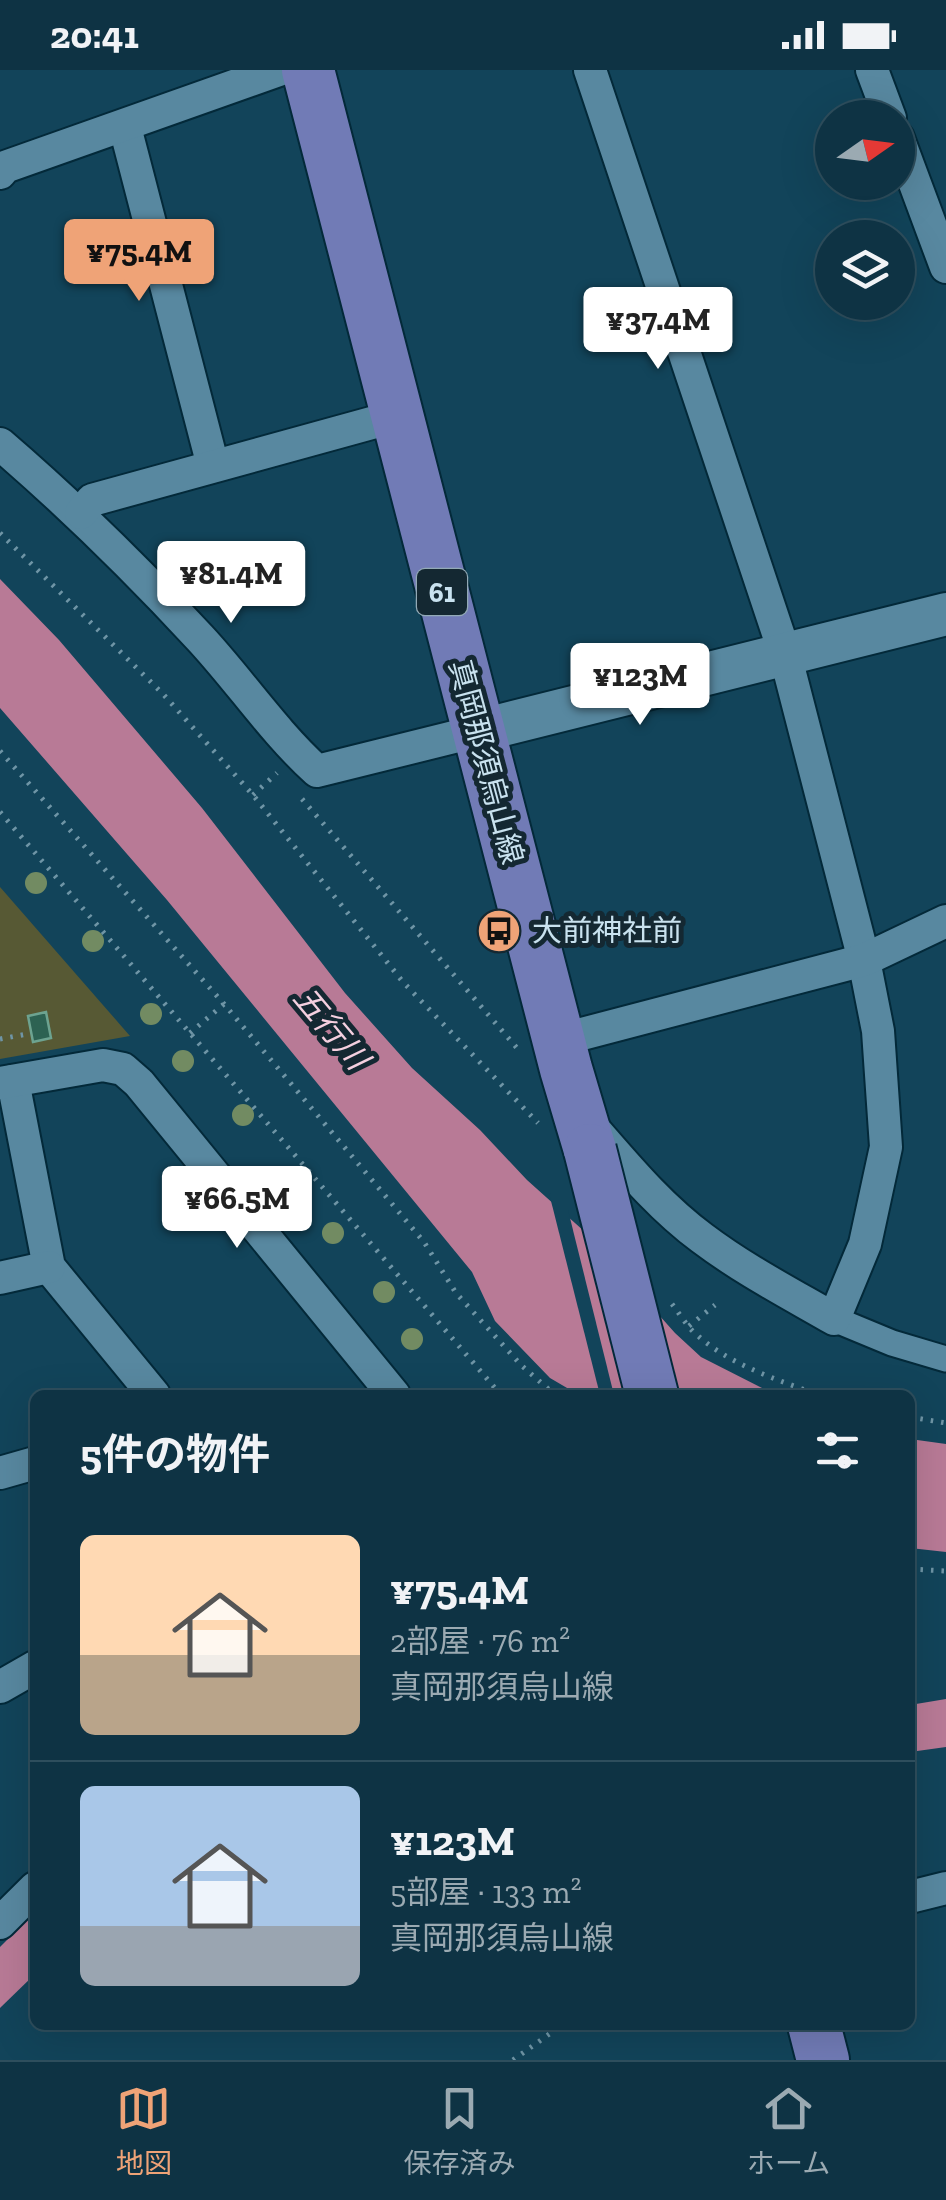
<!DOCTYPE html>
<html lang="ja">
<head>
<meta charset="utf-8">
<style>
  :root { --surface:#0e3344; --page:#173b4b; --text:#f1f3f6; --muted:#9baab2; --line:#2e4e5d; --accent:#efa377 }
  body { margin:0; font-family:"Zilla Slab","Noto Sans JP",serif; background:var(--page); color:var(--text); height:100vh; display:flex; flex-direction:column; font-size:38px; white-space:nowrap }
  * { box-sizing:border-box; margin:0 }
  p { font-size:32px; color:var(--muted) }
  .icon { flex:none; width:55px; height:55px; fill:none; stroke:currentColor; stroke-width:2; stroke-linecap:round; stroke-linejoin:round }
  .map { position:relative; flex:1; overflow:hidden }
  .details { position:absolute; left:30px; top:1320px; width:885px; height:640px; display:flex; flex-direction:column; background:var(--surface); border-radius:15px; box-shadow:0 10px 40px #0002,0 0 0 2px var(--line) }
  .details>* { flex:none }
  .needle { width:65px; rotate:76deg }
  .tools { position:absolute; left:815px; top:30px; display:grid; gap:20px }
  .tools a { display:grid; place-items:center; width:100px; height:100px; border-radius:50%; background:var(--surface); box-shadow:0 10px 40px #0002,0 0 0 2px var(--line); font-size:50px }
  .price { position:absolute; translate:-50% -85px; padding:0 22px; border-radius:10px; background:#fff; color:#222; font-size:32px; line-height:65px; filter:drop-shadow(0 2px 5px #0008) }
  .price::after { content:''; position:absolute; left:50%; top:60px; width:30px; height:22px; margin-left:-15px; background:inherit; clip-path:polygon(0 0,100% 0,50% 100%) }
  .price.active { background:var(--accent); color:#111 }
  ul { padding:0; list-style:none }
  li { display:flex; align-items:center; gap:30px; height:250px; padding:0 50px }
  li+li { border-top:2px solid var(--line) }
  li span { display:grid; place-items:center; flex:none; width:280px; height:200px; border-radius:15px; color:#555 }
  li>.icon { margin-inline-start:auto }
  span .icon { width:120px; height:120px; fill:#fffc; stroke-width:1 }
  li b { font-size:42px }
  h2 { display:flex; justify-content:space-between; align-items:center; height:120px; padding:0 50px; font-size:42px }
  .status { display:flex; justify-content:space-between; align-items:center; height:70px; padding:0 50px; background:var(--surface); direction:ltr }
  .status svg { height:28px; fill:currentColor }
  .tabs { display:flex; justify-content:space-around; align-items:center; height:140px; border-top:2px solid var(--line); background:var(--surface); font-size:28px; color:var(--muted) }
  .tabs a { display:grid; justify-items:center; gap:5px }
  .tabs .active { color:var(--accent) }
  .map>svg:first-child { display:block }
  .green { fill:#575934 }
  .water { fill:#b87a96 }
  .pier { fill:#12445a }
  .building { fill:#2d6252; stroke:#6da390; stroke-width:2.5 }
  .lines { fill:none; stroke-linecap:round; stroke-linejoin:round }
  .pedestrian-casing { stroke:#032939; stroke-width:29 }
  .minor-casing { stroke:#032939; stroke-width:36 }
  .tertiary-casing { stroke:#032939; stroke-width:46 }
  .primary-casing { stroke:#032939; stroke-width:56 }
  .path { stroke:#6f95a6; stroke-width:5; stroke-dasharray:2.5 8; stroke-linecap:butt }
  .pedestrian { stroke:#5888a0; stroke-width:25 }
  .minor { stroke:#5888a0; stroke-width:32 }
  .tertiary { stroke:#5888a0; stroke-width:42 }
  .primary { stroke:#717bb6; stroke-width:52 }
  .primary-bridge-casing { stroke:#032939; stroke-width:56; stroke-linecap:butt }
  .primary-bridge { stroke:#717bb6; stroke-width:52 }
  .tree { fill:#728b62 }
  .labels { text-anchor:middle; stroke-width:10; stroke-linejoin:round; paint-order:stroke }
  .shield { fill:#142832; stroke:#93aab6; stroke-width:2.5 }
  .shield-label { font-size:28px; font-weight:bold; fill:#c9e2ef }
  .street-label { font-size:30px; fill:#c9e2ef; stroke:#142832 }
  .poi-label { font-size:30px; fill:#c9e2ef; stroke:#142832; text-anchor:start }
  .water-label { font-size:32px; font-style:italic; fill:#f5d0e0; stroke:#142832 }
</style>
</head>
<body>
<div class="status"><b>20:41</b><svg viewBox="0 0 49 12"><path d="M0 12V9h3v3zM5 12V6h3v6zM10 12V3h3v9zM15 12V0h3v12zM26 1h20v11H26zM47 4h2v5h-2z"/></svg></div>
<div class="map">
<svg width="946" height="1990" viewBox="0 0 946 1990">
  <rect width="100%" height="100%" fill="#12445a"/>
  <polygon class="green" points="0,817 130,966 0,989"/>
  <g class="water">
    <polygon points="0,509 59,570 202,738 345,923 412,998 480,1060 527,1110 585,1162 675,1263 701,1287 776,1325 579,1325 550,1308 495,1251 472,1202 167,830 0,638"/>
    <polygon points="910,1369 946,1374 946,1482 910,1478"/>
    <polygon points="946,1629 946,1677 910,1682 910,1635"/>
    <polygon points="35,1842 35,1904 0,1938 0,1877"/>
  </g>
  <polygon class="pier" points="549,1123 568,1140 614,1325 600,1325"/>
  <polygon class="building" points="46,942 51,968 33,972 28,946"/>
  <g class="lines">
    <g class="pedestrian-casing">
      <polyline id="pedestrian" points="834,1249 892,1273 946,1289"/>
    </g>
    <g class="minor-casing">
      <g id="minor">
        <path d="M590 0 785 584 864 890 878 961 886 1077 865 1174 834 1249C789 1223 743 1199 702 1168 660 1137 627 1097 593 1058"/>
        <polyline points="872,0 890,48"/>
        <polyline points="125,57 213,396"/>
        <polyline points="898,68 946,197"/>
        <polyline points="0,103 5,97 279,0"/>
        <path d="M0 374C71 435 136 499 200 568 240 611 273 661 317 701L478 661"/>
        <polyline points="81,443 92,430 397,346"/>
        <polyline points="559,970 864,890 946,851"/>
        <polyline points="13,1011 49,1197 154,1325"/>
        <polyline points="0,1013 103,995 123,999 139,1013 394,1325"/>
        <polyline points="0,1208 49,1197"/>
        <polyline points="0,1403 35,1393"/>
        <polyline points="0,1617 35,1597"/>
        <polyline points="910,1827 946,1818"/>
        <polyline points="0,1853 35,1818"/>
      </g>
    </g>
    <g class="tertiary-casing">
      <polyline id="tertiary" points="478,661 946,544"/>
    </g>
    <g class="primary-casing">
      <g id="primary">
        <polyline points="308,0 566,999 590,1080"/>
        <polyline points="814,1955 823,1990"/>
      </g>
    </g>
    <g class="path">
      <polyline points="0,463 163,624 253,725 403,912 538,1053"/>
      <polyline points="0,681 224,934 424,1172 456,1223 521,1295 555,1325"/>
      <polyline points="253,725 277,703"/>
      <polyline points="302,729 517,978"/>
      <polyline points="0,742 501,1325"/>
      <polyline points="190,963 224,934"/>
      <polyline points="0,969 27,964"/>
      <path d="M672 1234C680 1244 687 1257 697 1265 730 1295 778 1310 819 1325"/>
      <polyline points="689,1256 715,1235"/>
      <polyline points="910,1347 946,1353"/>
      <polyline points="910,1499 946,1501"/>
      <polyline points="513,1990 562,1955"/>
    </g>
    <use href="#pedestrian" class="pedestrian"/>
    <use href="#minor" class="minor"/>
    <use href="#tertiary" class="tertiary"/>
    <use href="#primary" class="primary"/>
    <g class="primary-bridge-casing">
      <polyline id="primary-bridge" points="590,1080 652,1325"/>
    </g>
    <use href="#primary-bridge" class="primary-bridge"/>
  </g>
  <g class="tree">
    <circle cx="36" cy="813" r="11"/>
    <circle cx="93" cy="871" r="11"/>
    <circle cx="151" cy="944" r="11"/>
    <circle cx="183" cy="991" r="11"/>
    <circle cx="243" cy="1045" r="11"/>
    <circle cx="288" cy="1107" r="11"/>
    <circle cx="257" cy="1117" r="11"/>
    <circle cx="333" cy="1163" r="11"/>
    <circle cx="384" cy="1222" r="11"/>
    <circle cx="412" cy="1269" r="11"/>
  </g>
  <defs>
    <g id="bus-disc" transform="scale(2.25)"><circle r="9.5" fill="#efa377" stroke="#142832"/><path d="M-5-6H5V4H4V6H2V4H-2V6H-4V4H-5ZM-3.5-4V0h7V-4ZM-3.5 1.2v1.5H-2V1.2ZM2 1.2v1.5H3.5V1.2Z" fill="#111"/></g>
  </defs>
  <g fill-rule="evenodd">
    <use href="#bus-disc" x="499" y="861"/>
  </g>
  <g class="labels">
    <rect class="shield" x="417" y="499" width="50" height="46" rx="8"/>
    <g class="shield-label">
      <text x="442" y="532">61</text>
    </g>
    <g class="street-label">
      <text transform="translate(486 692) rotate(75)" y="10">真岡那須烏山線</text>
    </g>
    <g class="poi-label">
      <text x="532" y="871">大前神社前</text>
    </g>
    <g class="water-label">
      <text transform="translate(331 958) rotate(50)" y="11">五行川</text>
    </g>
  </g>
</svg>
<div class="tools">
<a><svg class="needle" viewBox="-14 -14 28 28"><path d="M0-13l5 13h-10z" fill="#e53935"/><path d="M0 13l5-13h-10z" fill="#9baab2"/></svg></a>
<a><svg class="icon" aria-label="layers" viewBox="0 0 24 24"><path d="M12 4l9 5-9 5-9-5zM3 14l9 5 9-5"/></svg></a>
</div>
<b class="price active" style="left:139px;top:234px">¥75.4M</b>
<b class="price" style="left:658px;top:302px">¥37.4M</b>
<b class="price" style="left:231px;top:556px">¥81.4M</b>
<b class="price" style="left:640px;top:658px">¥123M</b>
<b class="price" style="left:237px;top:1181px">¥66.5M</b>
<section class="details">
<h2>5件の物件<svg class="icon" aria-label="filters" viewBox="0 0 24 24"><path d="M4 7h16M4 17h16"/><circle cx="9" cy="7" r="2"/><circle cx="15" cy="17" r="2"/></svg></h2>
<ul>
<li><span style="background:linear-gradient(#ffd9b3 60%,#b9a48a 0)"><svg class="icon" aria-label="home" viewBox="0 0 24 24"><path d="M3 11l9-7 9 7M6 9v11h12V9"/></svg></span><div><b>¥75.4M</b><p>2部屋 · 76 m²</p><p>真岡那須烏山線</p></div></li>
<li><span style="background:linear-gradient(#a9c7e8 70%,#9aa5b1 0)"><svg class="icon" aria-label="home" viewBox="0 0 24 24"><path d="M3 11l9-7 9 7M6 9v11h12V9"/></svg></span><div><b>¥123M</b><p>5部屋 · 133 m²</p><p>真岡那須烏山線</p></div></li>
</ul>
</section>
</div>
<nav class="tabs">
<a class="active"><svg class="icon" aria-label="map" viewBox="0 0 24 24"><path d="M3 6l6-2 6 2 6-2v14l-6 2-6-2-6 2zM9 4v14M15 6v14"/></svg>地図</a>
<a><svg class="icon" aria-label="saved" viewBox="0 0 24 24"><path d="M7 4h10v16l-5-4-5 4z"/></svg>保存済み</a>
<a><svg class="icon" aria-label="home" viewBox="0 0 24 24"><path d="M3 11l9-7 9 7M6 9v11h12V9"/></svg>ホーム</a>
</nav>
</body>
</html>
